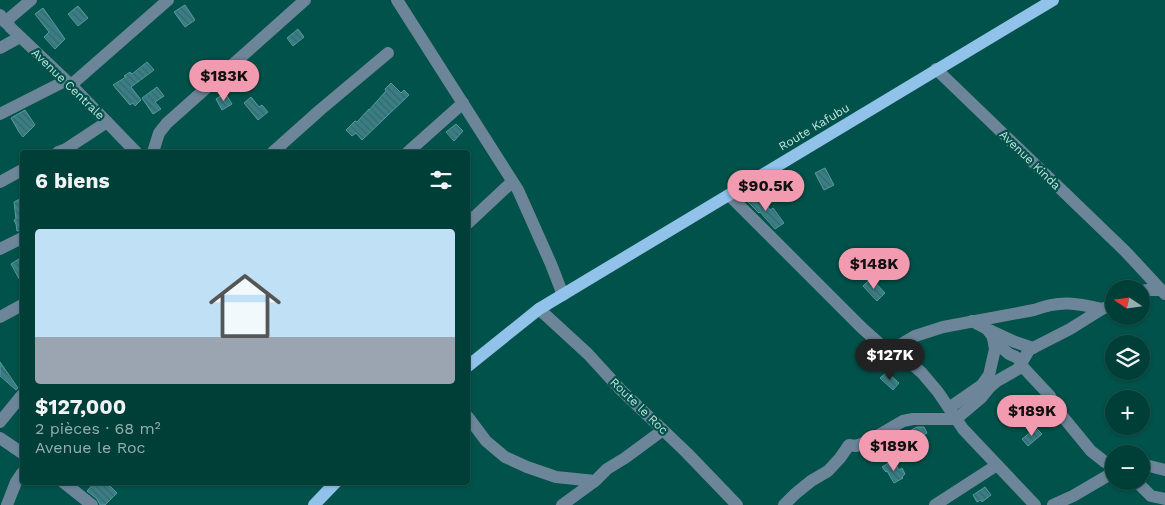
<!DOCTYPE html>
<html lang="fr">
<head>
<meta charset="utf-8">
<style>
  :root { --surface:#003e38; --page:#0e4943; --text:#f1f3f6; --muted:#95aeae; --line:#225753; --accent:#f29ab0 }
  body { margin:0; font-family:"Work Sans",sans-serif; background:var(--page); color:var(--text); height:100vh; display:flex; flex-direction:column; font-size:19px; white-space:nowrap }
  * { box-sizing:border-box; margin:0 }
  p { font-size:16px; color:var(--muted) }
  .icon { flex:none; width:28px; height:28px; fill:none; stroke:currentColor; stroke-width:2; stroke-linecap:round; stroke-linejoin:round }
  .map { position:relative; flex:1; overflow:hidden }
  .sheet { position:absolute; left:20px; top:150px; width:450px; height:335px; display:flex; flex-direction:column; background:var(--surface); border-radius:5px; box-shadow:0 1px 4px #0004,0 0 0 1px var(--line) }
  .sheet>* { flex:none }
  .needle { width:32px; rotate:283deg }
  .tools { position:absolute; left:1105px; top:280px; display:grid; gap:10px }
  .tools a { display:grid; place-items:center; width:45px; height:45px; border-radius:50%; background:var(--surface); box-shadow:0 1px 4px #0004,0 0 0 1px var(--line); font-size:25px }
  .price { position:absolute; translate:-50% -42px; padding:0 11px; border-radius:18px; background:var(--accent); color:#111; font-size:16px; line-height:32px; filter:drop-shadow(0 1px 2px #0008) }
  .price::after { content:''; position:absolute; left:50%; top:30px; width:15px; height:11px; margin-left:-8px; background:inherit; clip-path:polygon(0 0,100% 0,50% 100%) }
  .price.active { background:#222; color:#fff }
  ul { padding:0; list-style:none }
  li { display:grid; align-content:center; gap:10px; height:265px; padding:0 15px }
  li+li { border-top:1px solid var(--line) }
  li span { display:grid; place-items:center; height:155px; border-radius:5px; color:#555 }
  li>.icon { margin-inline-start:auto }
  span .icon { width:90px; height:90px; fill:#fffc; stroke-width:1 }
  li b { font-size:21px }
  h2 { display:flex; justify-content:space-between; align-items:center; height:60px; padding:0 15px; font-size:21px }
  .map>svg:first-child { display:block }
  .building { fill:url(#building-back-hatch); stroke:#569aa1 }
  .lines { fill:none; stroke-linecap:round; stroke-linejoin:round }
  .minor { stroke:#6d8599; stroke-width:12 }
  .major { stroke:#90c2ea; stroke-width:12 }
  .labels { text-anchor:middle; stroke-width:4.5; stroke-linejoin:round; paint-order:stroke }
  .street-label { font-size:12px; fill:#c1e2dc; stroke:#00524a }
</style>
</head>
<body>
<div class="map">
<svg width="1165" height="505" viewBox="0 0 1165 505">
  <defs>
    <pattern id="building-back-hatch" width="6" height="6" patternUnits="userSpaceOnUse" patternTransform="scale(1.25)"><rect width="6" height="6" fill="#397e85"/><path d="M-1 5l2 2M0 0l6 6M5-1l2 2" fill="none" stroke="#39676a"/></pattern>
  </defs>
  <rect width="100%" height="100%" fill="#00524a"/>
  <g class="building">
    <polygon points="185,5 195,20 185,27 174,12"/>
    <polygon points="78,6 88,18 78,26 68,14"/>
    <polygon points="43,8 65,39 55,49 44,37 49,32 35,14"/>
    <polygon points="298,29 304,37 293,46 287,38"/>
    <polygon points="147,62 154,70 131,87 141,100 135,106 133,103 130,105 113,85 126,77 124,76 130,72 132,74"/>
    <polygon points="391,83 401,93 404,90 409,95 362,140 356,133 352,136 346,130 355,121 357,122 369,109 369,110 386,91 385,89"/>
    <polygon points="157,87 164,96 155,102 161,109 153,114 142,98"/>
    <polygon points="225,93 232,104 222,110 216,99"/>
    <polygon points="251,97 259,107 262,105 268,112 258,120 244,103"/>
    <polygon points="25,110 35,125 23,137 19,132 11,118"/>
    <polygon points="456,124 463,131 454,141 446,132"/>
    <polygon points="825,168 834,185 824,190 815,173"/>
    <polygon points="759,194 770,210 773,208 784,223 775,229 760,212 759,213 748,202"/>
    <polygon points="22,198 22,230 17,231 16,224 14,220 16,219 14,202"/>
    <polygon points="22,257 22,284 11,264"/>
    <polygon points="871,278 885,293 877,301 863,286"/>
    <polygon points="0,362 18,388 16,390 0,376"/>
    <polygon points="887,372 899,383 893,390 880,378"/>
    <polygon points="917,427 924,427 927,433 911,443 906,433"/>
    <polygon points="1036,428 1042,434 1028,446 1022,439"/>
    <polygon points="893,460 899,470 902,468 905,474 902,477 903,478 894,483 887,471 886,472 882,467"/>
    <polygon points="95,482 106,482 117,493 105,505 100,505 97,499 87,491"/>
    <polygon points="985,487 991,495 982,502 981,500 977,502 973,495"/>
  </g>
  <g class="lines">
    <g class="minor">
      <polyline points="397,0 518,190 551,264 563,295"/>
      <polyline points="0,15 11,28 71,85 136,152"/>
      <polyline points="5,22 31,0"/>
      <polyline points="0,48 20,37"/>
      <polyline points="936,69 1125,251 1165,294"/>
      <polyline points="71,85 168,0"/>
      <polyline points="0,114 65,81"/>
      <polyline points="58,152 66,149 107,122"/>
      <polyline points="153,152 159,133 167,123 305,0"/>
      <polyline points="273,152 320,110 388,53"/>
      <polyline points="408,152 463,103"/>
      <polyline points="0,182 22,170"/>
      <polyline points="729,195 862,328 891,354 913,365 922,373 938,392 963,429 1035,505"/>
      <polyline points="468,223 512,182"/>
      <polyline points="0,249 22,238"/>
      <polyline points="1141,291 1148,290 1161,290"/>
      <polyline points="539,309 588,354 620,389 687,453 737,505"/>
      <polyline points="0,317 22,305"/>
      <polyline points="972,321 987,329 1001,347 1009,354 1016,357 1022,362"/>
      <polyline points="989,330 1015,342 1033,348"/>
      <path d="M888 352 915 336 943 327 1034 310C1060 300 1076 303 1102 309"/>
      <polyline points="1021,365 1050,396 1054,406 1091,451 1105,462 1114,467"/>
      <polyline points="949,408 982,385 989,375 995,349 993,338"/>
      <polyline points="468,417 486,441 505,457 527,467 556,477 595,481 607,469 625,458 663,430"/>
      <polyline points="0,422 22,395"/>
      <polyline points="0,438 22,453"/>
      <polyline points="1141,464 1165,470"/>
      <polyline points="1136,481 1151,496 1165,499"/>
      <polyline points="63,482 92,505"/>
      <polyline points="7,505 16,482 22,473"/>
      <polyline points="562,505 595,481"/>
      <polyline points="784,505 795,494 811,481 828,471 840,458 849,445 856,446 867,442 903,421 913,419 956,419 981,398 990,387 997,381 1018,369 1029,350 1070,329 1102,309 1114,304"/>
      <polyline points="935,505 997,465"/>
      <polyline points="1053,505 1073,496 1114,472"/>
    </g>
    <g class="major">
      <polyline points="468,366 539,309 1053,0"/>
      <polyline points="314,505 336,482"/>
    </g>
  </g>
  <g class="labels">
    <g class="street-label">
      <text transform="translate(68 84) rotate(44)" y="4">Avenue Centrale</text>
      <text transform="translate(814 127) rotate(-31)" y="4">Route Kafubu</text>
      <text transform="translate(1030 160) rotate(44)" y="4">Avenue Kinda</text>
      <text transform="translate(639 406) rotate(44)" y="4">Route le Roc</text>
    </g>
  </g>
</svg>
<div class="tools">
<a><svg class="needle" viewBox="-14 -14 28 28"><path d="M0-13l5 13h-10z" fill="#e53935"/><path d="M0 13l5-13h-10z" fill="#95aeae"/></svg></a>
<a><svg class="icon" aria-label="layers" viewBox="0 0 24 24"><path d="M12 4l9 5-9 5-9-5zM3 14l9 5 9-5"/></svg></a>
<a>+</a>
<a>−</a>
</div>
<b class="price" style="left:224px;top:102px">$183K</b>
<b class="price" style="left:766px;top:212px">$90.5K</b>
<b class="price" style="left:874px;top:290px">$148K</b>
<b class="price active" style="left:890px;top:381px">$127K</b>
<b class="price" style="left:1032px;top:437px">$189K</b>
<b class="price" style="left:894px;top:472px">$189K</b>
<section class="sheet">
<h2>6 biens<svg class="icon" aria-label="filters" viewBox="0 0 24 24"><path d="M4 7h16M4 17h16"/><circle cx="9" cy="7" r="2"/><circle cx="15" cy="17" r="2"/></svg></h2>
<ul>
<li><span style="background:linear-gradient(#bfe0f5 70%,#9aa5b1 0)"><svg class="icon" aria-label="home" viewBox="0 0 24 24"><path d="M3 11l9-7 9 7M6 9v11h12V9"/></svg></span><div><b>$127,000</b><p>2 pièces · 68 m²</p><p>Avenue le Roc</p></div></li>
</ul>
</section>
</div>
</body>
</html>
